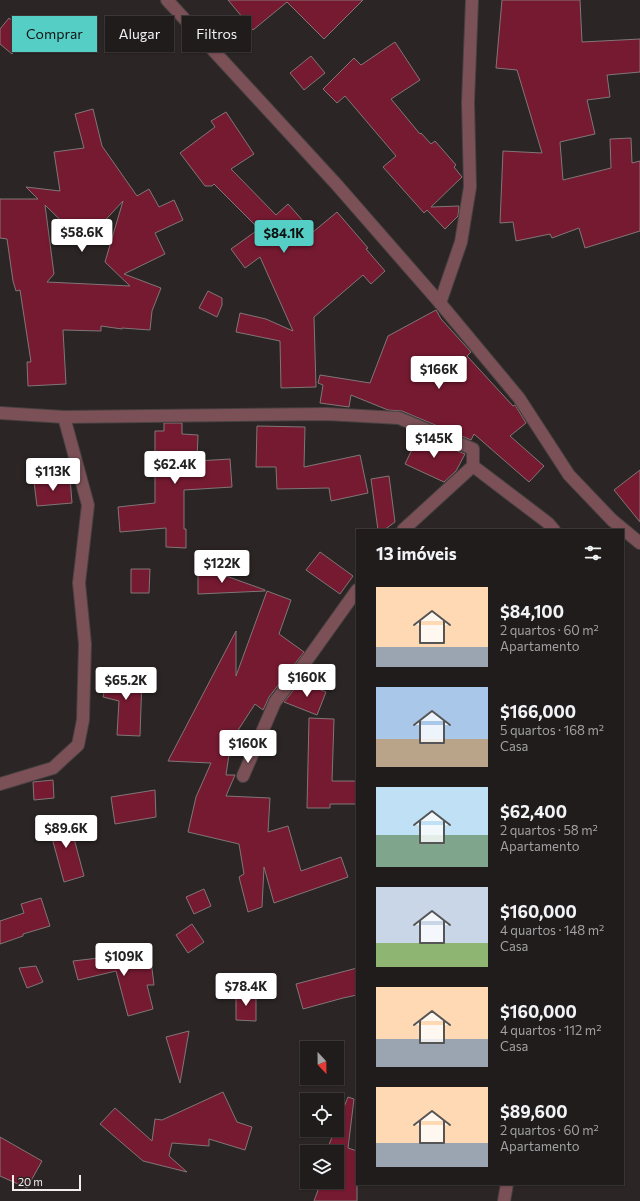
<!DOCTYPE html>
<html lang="pt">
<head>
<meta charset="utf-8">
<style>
  :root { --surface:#211c1c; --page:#292525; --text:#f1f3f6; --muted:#a2a1a3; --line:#3e3a3b; --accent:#55cec5 }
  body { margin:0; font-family:Commissioner,sans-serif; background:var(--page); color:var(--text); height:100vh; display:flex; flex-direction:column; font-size:15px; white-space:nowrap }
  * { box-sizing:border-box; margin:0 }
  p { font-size:13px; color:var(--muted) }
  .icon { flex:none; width:22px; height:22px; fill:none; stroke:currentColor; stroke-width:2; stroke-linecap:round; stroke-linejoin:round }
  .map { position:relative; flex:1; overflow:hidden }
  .sheet { position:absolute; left:356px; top:529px; width:268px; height:656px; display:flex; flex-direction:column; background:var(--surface); border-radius:0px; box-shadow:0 1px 3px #0004,0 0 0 1px var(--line) }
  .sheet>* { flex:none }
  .guide { position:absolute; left:12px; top:16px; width:284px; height:36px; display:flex; gap:8px }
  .needle { width:26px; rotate:158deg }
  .controls { position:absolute; left:300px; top:1041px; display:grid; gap:8px }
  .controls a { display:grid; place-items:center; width:44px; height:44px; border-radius:0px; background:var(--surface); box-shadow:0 1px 3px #0004,0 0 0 1px var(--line); font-size:20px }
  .scale { position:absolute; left:12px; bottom:10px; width:69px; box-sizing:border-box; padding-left:4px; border:2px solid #f3eeee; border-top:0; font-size:11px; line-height:14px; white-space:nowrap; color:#f3eeee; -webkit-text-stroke:3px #2c2525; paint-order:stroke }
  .price { position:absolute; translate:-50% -34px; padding:0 9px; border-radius:4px; background:#fff; color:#222; font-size:13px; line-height:26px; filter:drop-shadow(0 1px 2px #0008) }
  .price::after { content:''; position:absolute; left:50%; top:24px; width:12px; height:9px; margin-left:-6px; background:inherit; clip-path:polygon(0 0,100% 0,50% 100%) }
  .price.current { background:var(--accent); color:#111 }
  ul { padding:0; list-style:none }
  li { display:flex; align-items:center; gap:12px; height:100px; padding:0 20px }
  li span { display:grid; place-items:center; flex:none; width:112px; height:80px; border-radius:0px; color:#555 }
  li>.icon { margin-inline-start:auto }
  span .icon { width:48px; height:48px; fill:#fffc; stroke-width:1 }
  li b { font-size:17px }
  h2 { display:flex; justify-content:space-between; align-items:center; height:48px; padding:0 20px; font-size:17px }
  .chip { padding:0 14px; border-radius:0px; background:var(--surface); box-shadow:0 1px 3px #0004,0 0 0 1px var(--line); font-size:14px; line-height:36px }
  .chip.current { background:var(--accent); color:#111 }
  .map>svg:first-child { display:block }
  .building { fill:#761a31; stroke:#807677; fill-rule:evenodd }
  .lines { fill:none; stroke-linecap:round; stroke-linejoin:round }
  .street-casing { stroke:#484141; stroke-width:14 }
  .street { stroke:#7b5157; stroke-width:12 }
</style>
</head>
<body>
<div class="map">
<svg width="640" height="1201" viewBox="0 0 640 1201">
  <rect width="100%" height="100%" fill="#2c2525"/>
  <g class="building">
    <polygon points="228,0 363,0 324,39 287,2 253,30"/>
    <polygon points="502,0 580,0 582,42 640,39 640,72 607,75 610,97 587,100 595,134 560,142 563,180 611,168 610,139 631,138 632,163 640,161 640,231 585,248 579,228 552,238 550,234 516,241 513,222 500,223 503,151 542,153 517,70 496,68"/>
    <polygon points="9,18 29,35 12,54 0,44 0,29"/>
    <polygon points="395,42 420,80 391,99 420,134 421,133 431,144 435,141 456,165 454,167 462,177 431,207 459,206 458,216 445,229 427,210 424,213 383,167 396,156 345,96 337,103 323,89 354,58 361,65"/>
    <polygon points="311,56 325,73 304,90 290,73"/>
    <path d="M93 109 102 146 137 196 149 189 159 207 174 200 183 220 155 233 165 254 124 274 161 288 152 311 150 330 122 328V329L101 326V331L63 330 66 384 28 386 27 362H31L20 290 16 291 13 281 7 239 0 238V199H38L26 187 60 191 54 152 84 148 75 114ZM123 201 105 262 130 286 47 282 54 274 45 205 84 243Z"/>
    <polygon points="226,112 254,154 231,169 276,215 288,204 313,232 337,212 368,248 366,249 385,271 371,284 363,275 314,317 316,387 281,388 280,341 236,332 240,313 266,319 293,331 260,257 245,268 231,249 259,229 214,184 212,186 205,186 180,153 215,127 211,121"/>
    <polygon points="208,291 222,298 222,305 217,317 199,308"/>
    <polygon points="436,310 441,319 471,352 467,356 513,406 515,405 526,423 510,436 544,466 529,482 474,434 471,440 402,411 388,410 351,395 349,407 320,403 323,385 318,383 320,375 370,383 388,336"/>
    <polygon points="164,423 182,423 182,434 198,435 197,461 230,459 232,487 184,490 184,529 186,529 186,548 166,547 166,528 120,532 118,507 155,503 155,431 164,431"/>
    <polygon points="257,426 305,427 304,467 360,455 368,493 331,501 329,488 277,489 276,467 256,467"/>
    <polygon points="419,435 465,454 456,471 444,482 405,464"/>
    <polygon points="640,470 640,522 614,490"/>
    <polygon points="389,476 395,522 384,530 378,530 371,479"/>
    <polygon points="70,478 72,503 37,506 34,482"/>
    <polygon points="320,552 353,576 340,594 306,570"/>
    <polygon points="131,569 150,569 149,593 131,593"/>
    <polygon points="215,572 265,590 265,591 198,594 198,573"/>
    <polygon points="267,591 291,600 279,634 304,652 269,697 263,710 255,704 231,741 226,775 235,775 226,796 270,798 268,832 288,826 301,871 341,857 348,877 274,903 264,867 262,907 248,912 239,877 244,874 239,844 188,832 196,797 211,763 168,761 236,631 236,676"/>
    <polygon points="109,670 142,677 140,736 117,735 119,701 103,697"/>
    <polygon points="300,682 326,692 317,715 284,702"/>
    <polygon points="309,718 334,719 332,781 357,781 357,804 330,804 330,808 307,808"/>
    <polygon points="53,780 54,798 34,800 33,782"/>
    <polygon points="155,790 156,817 115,824 111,797"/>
    <polygon points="71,817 72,831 84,876 64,882 52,838 51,818"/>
    <polygon points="204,889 211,906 194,914 186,897"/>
    <polygon points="41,898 50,926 23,934 23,936 0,944 0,921 24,913 21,904"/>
    <polygon points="192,924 204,942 188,953 176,935"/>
    <polygon points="150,952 154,985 147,985 153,1009 128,1016 116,971 78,980 73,961"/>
    <polygon points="36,966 43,982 27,988 19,968"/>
    <polygon points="357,968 357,995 343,998 303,1009 296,984"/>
    <polygon points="236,993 256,994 256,1021 236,1020"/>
    <polygon points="189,1031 180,1083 166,1037"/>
    <polygon points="223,1092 237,1122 252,1127 245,1150 209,1139 209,1146 172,1143 169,1156 187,1172 143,1161 100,1124 115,1108 152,1141 155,1119 162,1120"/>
    <polygon points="348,1097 354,1099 348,1148 357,1151 357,1201 314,1201 321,1182 337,1182 337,1152 326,1152 335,1130 337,1130 337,1125"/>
    <polygon points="0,1137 42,1161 27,1188 0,1176"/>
  </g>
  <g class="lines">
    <g class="street-casing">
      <g id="street">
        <polyline points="167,0 337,185 440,303 519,398 569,475 612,520 640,543"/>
        <polyline points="440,303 461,242 470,187 468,102 472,0"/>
        <polyline points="0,413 64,417 326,414 399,418 473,449 473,466 548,523 554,530"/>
        <polyline points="403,530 473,466"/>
        <polyline points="243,776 275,702 307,660 357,590"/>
        <polyline points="0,784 53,768 78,745 83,720 85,644 79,583 88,505 64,417"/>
        <polyline points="504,1201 507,1184"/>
      </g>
    </g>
    <use href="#street" class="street"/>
  </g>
</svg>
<div class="controls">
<a><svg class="needle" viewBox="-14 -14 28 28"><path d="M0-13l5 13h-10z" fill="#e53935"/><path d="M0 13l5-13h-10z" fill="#a2a1a3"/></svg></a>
<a><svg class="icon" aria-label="locate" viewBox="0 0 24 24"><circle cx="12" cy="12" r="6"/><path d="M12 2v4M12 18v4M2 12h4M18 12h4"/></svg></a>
<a><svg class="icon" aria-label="layers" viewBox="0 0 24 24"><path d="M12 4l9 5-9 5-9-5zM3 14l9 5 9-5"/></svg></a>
</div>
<div class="scale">20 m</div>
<b class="price" style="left:82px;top:253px">$58.6K</b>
<b class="price current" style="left:284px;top:254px">$84.1K</b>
<b class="price" style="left:439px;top:390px">$166K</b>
<b class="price" style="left:434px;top:459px">$145K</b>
<b class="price" style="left:175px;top:485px">$62.4K</b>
<b class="price" style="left:53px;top:492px">$113K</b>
<b class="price" style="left:222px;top:584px">$122K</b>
<b class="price" style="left:307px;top:698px">$160K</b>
<b class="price" style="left:126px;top:701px">$65.2K</b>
<b class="price" style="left:248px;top:764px">$160K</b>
<b class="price" style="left:66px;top:849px">$89.6K</b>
<b class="price" style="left:124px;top:977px">$109K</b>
<b class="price" style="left:246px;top:1007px">$78.4K</b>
<div class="guide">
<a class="chip current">Comprar</a>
<a class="chip">Alugar</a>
<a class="chip">Filtros</a>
</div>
<section class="sheet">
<h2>13 imóveis<svg class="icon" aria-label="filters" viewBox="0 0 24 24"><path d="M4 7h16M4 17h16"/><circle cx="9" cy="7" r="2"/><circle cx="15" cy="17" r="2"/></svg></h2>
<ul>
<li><span style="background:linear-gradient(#ffd9b3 75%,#9aa5b1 0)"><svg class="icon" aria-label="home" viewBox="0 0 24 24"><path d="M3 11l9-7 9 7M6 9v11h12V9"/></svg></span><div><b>$84,100</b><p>2 quartos · 60 m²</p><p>Apartamento</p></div></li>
<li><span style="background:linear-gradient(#a9c7e8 65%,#b9a48a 0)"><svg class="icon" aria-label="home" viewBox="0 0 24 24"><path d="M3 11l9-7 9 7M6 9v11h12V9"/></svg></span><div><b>$166,000</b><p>5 quartos · 168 m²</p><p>Casa</p></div></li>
<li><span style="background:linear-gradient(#bfe0f5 60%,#7fa58c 0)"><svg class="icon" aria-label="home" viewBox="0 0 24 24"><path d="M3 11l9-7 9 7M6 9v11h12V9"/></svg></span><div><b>$62,400</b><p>2 quartos · 58 m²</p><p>Apartamento</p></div></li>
<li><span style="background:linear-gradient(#c9d6e8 70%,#8fb573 0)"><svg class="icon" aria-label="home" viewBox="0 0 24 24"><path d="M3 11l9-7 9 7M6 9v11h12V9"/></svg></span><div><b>$160,000</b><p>4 quartos · 148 m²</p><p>Casa</p></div></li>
<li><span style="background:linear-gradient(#ffd9b3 65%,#9aa5b1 0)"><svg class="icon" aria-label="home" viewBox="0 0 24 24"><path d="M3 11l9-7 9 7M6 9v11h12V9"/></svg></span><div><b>$160,000</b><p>4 quartos · 112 m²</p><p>Casa</p></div></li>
<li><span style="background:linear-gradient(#ffd9b3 70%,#9aa5b1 0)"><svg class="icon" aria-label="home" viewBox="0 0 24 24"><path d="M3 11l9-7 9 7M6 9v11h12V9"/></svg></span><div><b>$89,600</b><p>2 quartos · 60 m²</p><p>Apartamento</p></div></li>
</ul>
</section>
</div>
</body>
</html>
